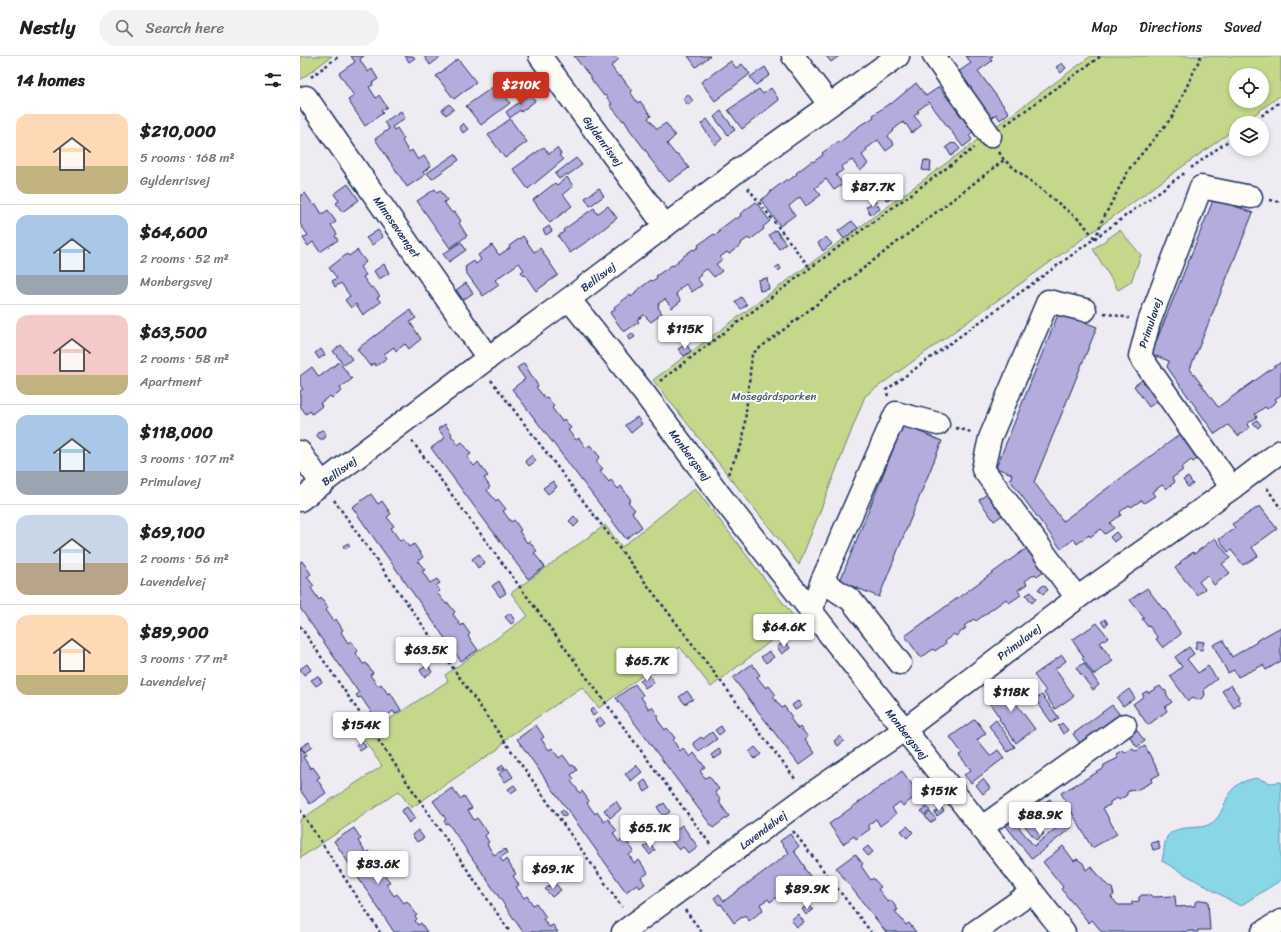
<!DOCTYPE html>
<html lang="en">
<head>
<meta charset="utf-8">
<style>
  :root { --surface:#fff; --page:#f2f2f2; --text:#202124; --muted:#757577; --line:#e0e0e0; --accent:#c8321e }
  body { margin:0; font-family:Sriracha,sans-serif; background:var(--page); color:var(--text); height:100vh; display:flex; flex-direction:column; font-size:15px; white-space:nowrap }
  * { box-sizing:border-box; margin:0 }
  p { font-size:13px; color:var(--muted) }
  .icon { flex:none; width:22px; height:22px; fill:none; stroke:currentColor; stroke-width:2; stroke-linecap:round; stroke-linejoin:round }
  .map { position:relative; flex:1; overflow:hidden }
  .panel { display:flex; flex-direction:column; background:var(--surface); width:300px }
  .panel>* { flex:none }
  .fabs { position:absolute; left:929px; top:12px; display:grid; gap:8px }
  .fabs a { display:grid; place-items:center; width:40px; height:40px; border-radius:50%; background:var(--surface); box-shadow:0 2px 6px #0003; font-size:20px }
  .price { position:absolute; translate:-50% -34px; padding:0 9px; border-radius:4px; background:#fff; color:#222; font-size:13px; line-height:26px; filter:drop-shadow(0 1px 2px #0008) }
  .price::after { content:''; position:absolute; left:50%; top:24px; width:12px; height:9px; margin-left:-6px; background:inherit; clip-path:polygon(0 0,100% 0,50% 100%) }
  .price.on { background:var(--accent); color:#fff }
  ul { padding:0; list-style:none }
  li { display:flex; align-items:center; gap:12px; height:100px; padding:0 16px }
  li+li { border-top:1px solid var(--line) }
  li span { display:grid; place-items:center; flex:none; width:112px; height:80px; border-radius:12px; color:#555 }
  li>.icon { margin-inline-start:auto }
  span .icon { width:48px; height:48px; fill:#fffc; stroke-width:1 }
  li b { font-size:17px }
  h2 { display:flex; justify-content:space-between; align-items:center; height:48px; padding:0 16px; font-size:17px }
  header { display:flex; align-items:center; gap:24px; box-sizing:border-box; height:56px; padding:0 20px; background:var(--surface); border-bottom:1px solid var(--line) }
  header strong { font-size:19px }
  nav { display:flex; gap:22px; margin-inline-start:auto; font-size:14px }
  .search { width:280px; height:36px; background:var(--page); display:flex; align-items:center; gap:10px; box-sizing:border-box; padding:0 14px; border-radius:22px; color:var(--muted); font-size:15px }
  main { display:flex; flex:1; min-height:0 }
  .map>svg:first-child { display:block }
  .green { fill:#c4d78b; stroke:#708374; fill-rule:evenodd }
  .water { fill:#88d7e6; stroke:#5c94b0 }
  .building { fill:#b3acdd; stroke:#1b2f5e }
  .lines { fill:none; stroke-linecap:round; stroke-linejoin:round }
  .minor-casing { stroke:#1b2f5e; stroke-width:25 }
  .path { stroke:#1b2f5e; stroke-width:2.5; stroke-dasharray:3 3; stroke-linecap:butt }
  .minor { stroke:#fdfcf7; stroke-width:22 }
  .labels { text-anchor:middle; stroke-width:4; stroke-linejoin:round; paint-order:stroke }
  .street-label { font-size:11px; fill:#1b2f5e; stroke:#fdfcf7 }
  .park-label { font-size:11px; fill:#455969; stroke:#fdfcf7 }
</style>
</head>
<body>
<header>
<strong>Nestly</strong>
<div class="search"><svg class="icon" aria-label="search" viewBox="0 0 24 24"><circle cx="10" cy="10" r="6"/><path d="M15 15l6 6"/></svg>Search here</div>
<nav><a>Map</a><a>Directions</a><a>Saved</a></nav>
</header>
<main>
<section class="panel">
<h2>14 homes<svg class="icon" aria-label="filters" viewBox="0 0 24 24"><path d="M4 7h16M4 17h16"/><circle cx="9" cy="7" r="2"/><circle cx="15" cy="17" r="2"/></svg></h2>
<ul>
<li><span style="background:linear-gradient(#ffd9b3 65%,#c2b280 0)"><svg class="icon" aria-label="home" viewBox="0 0 24 24"><path d="M3 11l9-7 9 7M6 9v11h12V9"/></svg></span><div><b>$210,000</b><p>5 rooms · 168 m²</p><p>Gyldenrisvej</p></div></li>
<li><span style="background:linear-gradient(#a9c7e8 75%,#9aa5b1 0)"><svg class="icon" aria-label="home" viewBox="0 0 24 24"><path d="M3 11l9-7 9 7M6 9v11h12V9"/></svg></span><div><b>$64,600</b><p>2 rooms · 52 m²</p><p>Monbergsvej</p></div></li>
<li><span style="background:linear-gradient(#f6c9c9 75%,#c2b280 0)"><svg class="icon" aria-label="home" viewBox="0 0 24 24"><path d="M3 11l9-7 9 7M6 9v11h12V9"/></svg></span><div><b>$63,500</b><p>2 rooms · 58 m²</p><p>Apartment</p></div></li>
<li><span style="background:linear-gradient(#a9c7e8 70%,#9aa5b1 0)"><svg class="icon" aria-label="home" viewBox="0 0 24 24"><path d="M3 11l9-7 9 7M6 9v11h12V9"/></svg></span><div><b>$118,000</b><p>3 rooms · 107 m²</p><p>Primulavej</p></div></li>
<li><span style="background:linear-gradient(#c9d6e8 60%,#b9a48a 0)"><svg class="icon" aria-label="home" viewBox="0 0 24 24"><path d="M3 11l9-7 9 7M6 9v11h12V9"/></svg></span><div><b>$69,100</b><p>2 rooms · 56 m²</p><p>Lavendelvej</p></div></li>
<li><span style="background:linear-gradient(#ffd9b3 75%,#c2b280 0)"><svg class="icon" aria-label="home" viewBox="0 0 24 24"><path d="M3 11l9-7 9 7M6 9v11h12V9"/></svg></span><div><b>$89,900</b><p>3 rooms · 77 m²</p><p>Lavendelvej</p></div></li>
</ul>
</section>
<div class="map">
<svg width="981" height="876" viewBox="0 0 981 876">
  <rect width="100%" height="100%" fill="#eeecf2"/>
  <filter id="ink" filterUnits="userSpaceOnUse"><feTurbulence type="fractalNoise" baseFrequency=".025" numOctaves="2"/><feDisplacementMap in="SourceGraphic" scale="8" xChannelSelector="R" yChannelSelector="G"/><feConvolveMatrix kernelMatrix="1 2 1 2 8 2 1 2 1" color-interpolation-filters="sRGB"/></filter>
  <g filter="url(#ink)">
    <g class="green">
      <polygon points="0,0 32,0 0,24"/>
      <path d="M791 0H981V39L943 67H936V72L565 340 499 509 353 324ZM936 19H962V45H936Z"/>
      <polygon points="820,174 841,199 831,226 818,234 793,193"/>
      <polygon points="395,432 497,565 411,631 380,591 299,652 282,631 208,681 198,693 111,752 99,735 0,802 0,764 82,710 62,681 148,625 145,619 228,560 211,537 305,469 322,491"/>
    </g>
    <path class="water" d="M956 722 971 727 981 726V824L940 850 862 805C864 798 864 786 867 781 876 768 896 774 908 769 925 762 923 740 936 730 942 725 949 724 956 722Z"/>
    <g class="building">
      <polygon points="51,0 64,0 60,3 61,6 68,16 72,13 78,23 72,27 73,29 69,31 76,42 79,39 87,51 81,55 83,57 65,70 48,44 54,40 39,17 55,6"/>
      <polygon points="105,0 113,0 115,2 109,6"/>
      <polygon points="124,0 142,0 130,9"/>
      <polygon points="274,0 316,0 319,3 311,10 319,21 321,20 332,35 330,36 338,47 340,45 351,60 348,62 357,73 366,67 375,80 367,88 376,99 378,98 389,112 369,126 348,100 349,99 330,74 324,64 323,65 310,49 312,48 305,39 304,40 291,23 292,23"/>
      <polygon points="388,0 410,0 396,11"/>
      <polygon points="526,0 539,0 531,6"/>
      <polygon points="666,0 693,0 690,2 692,5 678,15 709,57 700,64 696,58 692,62 658,16 671,7"/>
      <polygon points="158,3 176,26 154,43 136,20"/>
      <polygon points="431,5 436,12 442,8 450,18 415,45 401,26"/>
      <polygon points="762,7 766,12 761,17 756,11"/>
      <polygon points="465,11 470,19 456,29 450,21"/>
      <polygon points="616,27 626,40 639,31 673,76 669,79 672,84 663,91 629,46 617,55 619,56 614,60 622,69 612,77 606,68 605,69 603,66 593,74 594,75 588,80 594,89 586,95 578,84 566,93 567,95 562,99 568,108 560,115 552,104 541,111 543,114 536,119 543,128 534,134 526,123 515,132 521,139 506,150 500,141 489,150 495,159 480,170 461,144 471,137 470,136 487,123 488,125 497,118 496,117 512,105 513,106 523,99 522,97 539,85 540,86 549,79 548,78 565,66 565,67 574,61 573,59 590,47 591,48"/>
      <polygon points="197,28 210,47 181,69 166,50"/>
      <polygon points="471,32 479,44 442,73 428,54 459,33 463,38"/>
      <polygon points="230,38 235,45 221,56 220,54 210,62 206,56"/>
      <polygon points="388,38 393,45 388,49 383,43"/>
      <polygon points="149,48 154,53 146,59 142,54"/>
      <polygon points="101,55 105,62 92,71 94,74 97,72 104,83 102,85 109,96 112,94 118,104 124,100 131,110 123,116 125,119 107,131 75,83 89,73 84,66"/>
      <polygon points="421,55 435,74 428,79 414,61"/>
      <polygon points="210,63 227,86 205,102 188,79"/>
      <polygon points="407,63 422,83 415,89 401,68"/>
      <polygon points="163,67 168,73 163,77 159,71"/>
      <polygon points="652,87 653,88 655,87 660,93 651,100 646,91"/>
      <polygon points="244,91 249,98 257,92 261,98 259,99 263,104 228,133 213,113"/>
      <polygon points="155,98 159,104 132,123 127,117"/>
      <polygon points="276,102 282,109 268,119 267,118 259,123 255,118"/>
      <polygon points="624,104 631,106 630,115 622,114"/>
      <polygon points="267,121 273,130 263,138 272,150 250,167 233,144 255,127 257,129"/>
      <polygon points="48,128 59,144 42,156 36,147 39,145 34,138"/>
      <polygon points="299,132 304,140 290,150 285,142"/>
      <polygon points="135,133 137,136 140,134 147,144 144,146 152,157 155,156 161,165 159,167 167,180 150,192 117,145"/>
      <polygon points="591,135 593,142 586,144 584,137"/>
      <polygon points="5,137 14,150 16,148 22,158 28,154 36,166 31,169 37,178 35,180 38,184 20,196 13,186 8,190 3,182 8,179 0,168 0,140"/>
      <polygon points="914,142 953,157 890,313 918,351 981,306 981,339 975,343 977,345 967,353 965,351 955,358 957,361 947,368 950,371 938,380 928,369 915,378 867,311 869,305 851,298"/>
      <polygon points="575,145 580,153 571,159 566,151"/>
      <polygon points="456,146 470,165 463,171 464,173 450,184 448,182 441,187 442,188 429,198 427,196 420,201 422,204 416,208 422,215 414,221 407,213 400,217 401,219 397,222 402,229 392,236 386,228 379,233 380,234 376,238 381,245 372,252 365,243 358,248 359,250 358,251 362,258 351,266 344,259 337,264 339,266 324,276 310,257 315,253 314,251 330,239 331,241 336,237 335,236 351,224 352,225 357,222 356,220 372,209 373,210 378,206 377,205 393,193 394,194 399,191 398,189 414,178 415,179 420,176 419,174 435,162 436,163 441,160 440,158"/>
      <polygon points="308,150 317,162 292,182 270,197 258,180 264,176 263,174 294,152 297,158"/>
      <polygon points="552,165 558,172 544,183 538,175"/>
      <polygon points="249,170 252,175 246,179 243,174"/>
      <polygon points="78,174 83,181 72,189 66,182"/>
      <polygon points="476,174 486,188 479,193 469,179"/>
      <polygon points="223,180 234,196 240,192 258,219 236,235 225,219 224,220 221,216 224,214 219,207 195,224 199,229 183,240 165,215 166,214 165,211 174,205 176,208 181,204 178,199 192,189 199,199 210,192 209,190"/>
      <polygon points="526,181 532,188 523,195 518,187"/>
      <polygon points="161,186 166,194 149,206 143,198"/>
      <polygon points="57,194 66,206 60,211 66,219 63,221 71,232 73,231 80,240 77,242 81,246 63,259 56,248 51,252 45,244 50,240 41,227 35,231 32,225 37,222 29,212 47,198 49,200"/>
      <polygon points="84,208 89,217 79,223 74,215"/>
      <polygon points="479,209 481,213 478,215 475,212"/>
      <polygon points="467,222 469,233 460,235 458,224"/>
      <polygon points="166,227 173,237 163,244 156,234"/>
      <polygon points="441,241 447,249 441,253 435,246"/>
      <polygon points="110,254 116,262 110,266 121,283 109,293 105,288 96,295 94,291 84,298 87,302 76,310 74,307 70,310 57,293"/>
      <polygon points="759,256 797,271 734,426 763,465 886,374 904,398 893,406 891,404 881,412 883,414 872,422 875,426 866,433 862,429 852,436 855,440 844,447 842,444 831,451 829,449 820,456 821,459 810,467 814,472 805,478 801,473 790,481 789,479 777,488 774,483 761,493 710,424 712,418 696,412"/>
      <polygon points="332,277 335,281 330,284 328,280"/>
      <polygon points="386,288 391,295 384,300 378,293"/>
      <polygon points="41,289 52,303 44,309 33,295"/>
      <polygon points="21,293 25,299 19,303 15,297"/>
      <polygon points="39,306 52,323 40,332 42,335 32,342 30,340 20,347 22,350 12,358 10,355 6,358 0,350 0,335 3,333 0,329 0,320 12,311 19,321"/>
      <polygon points="224,307 238,330 236,331 245,342 247,341 254,350 252,352 262,365 264,363 271,372 268,374 276,384 279,382 286,392 290,389 300,401 296,405 303,413 300,415 309,426 311,424 318,433 321,430 331,444 328,446 335,454 332,456 342,471 326,483 212,333 225,323 217,312"/>
      <polygon points="846,321 861,342 849,351 834,330"/>
      <polygon points="337,361 342,368 331,377 325,369"/>
      <polygon points="957,364 961,369 958,372 953,367"/>
      <polygon points="145,368 152,378 151,379 158,389 162,386 171,398 167,401 174,410 178,406 188,420 184,422 190,431 187,434 196,445 198,443 206,453 203,455 211,466 214,464 221,474 219,475 227,487 229,485 237,495 234,497 245,511 228,523 131,392 145,382 138,373"/>
      <polygon points="603,369 642,385 579,541 540,525"/>
      <polygon points="22,374 25,376 26,380 24,383 20,383 17,380 18,376"/>
      <polygon points="232,399 236,405 229,410 225,405"/>
      <polygon points="888,421 893,428 888,431 883,424"/>
      <polygon points="253,425 257,431 248,438 243,432"/>
      <polygon points="691,435 707,456 694,465 679,444"/>
      <polygon points="71,438 78,448 82,445 91,458 87,461 94,470 91,472 100,485 103,483 109,491 114,488 123,501 118,505 125,514 122,515 130,527 137,523 140,527 136,530 140,535 137,537 146,548 148,547 155,556 153,558 161,570 163,568 170,578 168,580 178,594 161,605 52,451"/>
      <polygon points="960,450 977,473 952,491 958,500 943,509 931,494 928,496 919,483 935,472 932,468"/>
      <polygon points="274,460 279,466 274,471 269,465"/>
      <polygon points="816,476 820,481 814,486 810,481"/>
      <polygon points="915,482 930,502 922,508 930,517 914,529 907,519 899,526 905,533 897,539 875,512 881,507 880,506 893,496 894,498"/>
      <polygon points="48,487 50,490 45,493 43,490"/>
      <polygon points="731,489 748,512 737,520 735,518 725,525 727,528 718,534 721,539 709,547 706,543 676,565 674,563 664,570 666,572 656,580 654,578 645,585 646,587 635,595 633,593 621,602 605,580"/>
      <polygon points="179,498 185,507 178,512 172,503"/>
      <polygon points="2,505 11,518 7,521 14,530 11,532 19,544 21,542 28,552 26,554 34,565 36,563 43,574 41,576 48,587 51,585 58,595 56,597 63,608 66,607 73,617 70,619 78,630 81,628 88,638 90,636 101,654 95,658 93,655 78,666 61,641 58,642 56,639 59,637 0,552 0,506"/>
      <polygon points="199,525 206,537 200,541 192,530"/>
      <polygon points="744,529 748,534 743,538 738,533"/>
      <polygon points="847,532 863,553 864,552 881,578 863,592 856,583 858,582 849,570 848,571 842,563 844,562 830,544"/>
      <polygon points="731,536 736,543 732,547 726,539"/>
      <polygon points="210,557 215,565 211,568 205,561"/>
      <polygon points="805,563 808,568 805,570 801,566"/>
      <polygon points="797,567 808,581 800,587 813,605 794,619 782,602 784,601 772,584"/>
      <polygon points="981,571 981,605 966,614 963,609 938,621 934,614 928,617 913,589 923,584 932,601 957,586 956,585"/>
      <polygon points="485,585 490,592 482,598 477,591"/>
      <polygon points="897,585 904,586 902,594 895,593"/>
      <polygon points="889,591 894,598 887,603 898,617 908,610 917,623 904,633 905,639 903,642 898,644 892,642 888,645 870,620 882,611 875,601"/>
      <polygon points="123,592 126,598 121,601 117,595"/>
      <polygon points="469,595 474,601 466,607 461,601"/>
      <polygon points="762,599 766,605 755,613 774,640 755,653 744,637 746,635 734,619"/>
      <polygon points="784,607 799,629 793,634 776,612"/>
      <polygon points="7,608 11,614 4,619 0,613"/>
      <polygon points="452,608 460,619 457,621 466,632 469,630 476,639 473,641 482,652 484,650 492,661 490,662 498,673 500,671 508,681 505,683 515,697 499,709 433,622"/>
      <polygon points="128,609 132,616 124,621 120,614"/>
      <polygon points="349,619 354,626 345,632 340,625"/>
      <polygon points="18,620 22,626 16,630 11,624"/>
      <polygon points="713,626 722,638 714,645 735,673 716,687 699,663 700,662 688,645"/>
      <polygon points="335,628 343,639 341,641 349,653 352,651 359,661 357,663 365,674 367,672 375,682 373,684 380,695 383,692 390,701 394,697 405,711 400,715 405,722 409,720 419,733 415,736 421,745 419,746 429,760 413,772 316,642"/>
      <polygon points="931,629 939,641 937,642 941,647 934,652 922,635"/>
      <polygon points="860,630 864,635 865,634 867,637 866,638 872,646 865,651 867,655 848,669 833,648 844,640 842,638 847,635 848,637"/>
      <polygon points="829,633 835,642 823,650 817,642"/>
      <polygon points="387,635 393,643 385,648 379,641"/>
      <polygon points="742,639 759,662 752,667 735,643"/>
      <polygon points="498,645 502,650 495,654 492,649"/>
      <polygon points="812,649 821,660 781,689 773,678"/>
      <polygon points="294,652 298,656 293,660 290,655"/>
      <polygon points="300,661 305,667 300,671 295,665"/>
      <polygon points="46,663 52,673 46,677 40,667"/>
      <polygon points="675,663 686,677 677,684 690,700 698,694 704,702 671,727 664,719 671,714 659,699 662,697 650,681"/>
      <polygon points="696,664 715,691 708,696 689,670"/>
      <polygon points="762,667 768,674 763,678 758,670"/>
      <polygon points="236,669 244,681 241,683 249,694 252,692 259,702 263,699 271,710 273,709 277,714 271,719 274,723 271,725 280,737 282,735 289,745 287,747 295,758 297,756 304,766 308,763 317,775 313,777 319,786 324,782 334,795 329,799 334,807 339,804 348,817 341,822 345,828 340,832 337,828 326,836 217,683"/>
      <polygon points="421,670 424,675 419,679 415,674"/>
      <polygon points="834,671 845,685 837,691 827,677"/>
      <polygon points="412,676 417,683 399,696 393,687 401,681 403,683"/>
      <polygon points="540,680 544,685 538,690 534,685"/>
      <polygon points="62,685 66,691 60,695 56,689"/>
      <polygon points="9,686 12,691 5,696 1,691"/>
      <polygon points="845,690 860,718 851,723 852,726 835,735 833,733 827,736 827,739 819,744 817,742 810,746 810,749 803,752 817,778 792,792 761,737 803,713 804,709 818,702 816,698 823,694 825,697 832,693 836,695"/>
      <polygon points="0,691 6,700 3,701 11,713 13,711 20,721 17,723 26,737 10,748 0,734"/>
      <polygon points="455,691 461,698 455,703 449,696"/>
      <polygon points="419,693 422,698 414,703 411,699"/>
      <polygon points="203,709 205,712 199,715 197,713"/>
      <polygon points="336,709 342,716 331,725 325,718"/>
      <polygon points="207,712 213,721 205,726 199,718"/>
      <polygon points="602,715 614,731 612,732 617,739 603,750 600,746 592,752 596,758 580,770 576,763 568,769 570,773 556,783 554,780 543,788 529,768"/>
      <polygon points="683,723 690,732 683,738 676,729"/>
      <polygon points="345,724 351,732 345,736 340,728"/>
      <polygon points="214,729 217,733 211,737 208,733"/>
      <polygon points="152,732 160,743 164,740 172,752 168,754 174,764 177,762 188,777 185,780 189,786 187,788 194,799 205,793 207,797 200,802 203,806 206,803 216,818 213,820 219,829 216,831 224,842 227,840 233,849 236,847 246,861 243,863 249,871 253,869 258,876 223,876 148,767 146,768 144,765 146,763 133,745"/>
      <polygon points="750,743 757,754 738,765 732,753"/>
      <polygon points="316,745 321,753 310,762 304,754"/>
      <polygon points="364,747 370,756 363,760 357,751"/>
      <polygon points="107,751 115,762 109,767 101,755"/>
      <polygon points="627,751 630,755 624,759 621,755"/>
      <polygon points="642,752 644,755 637,760 634,757"/>
      <polygon points="263,754 267,759 264,761 260,756"/>
      <polygon points="725,755 744,778 736,784 718,761"/>
      <polygon points="759,755 772,771 732,803 706,770 713,764 734,790 759,770 752,761"/>
      <polygon points="630,756 636,763 630,767 625,760"/>
      <polygon points="382,769 398,791 389,798 383,791 379,794 370,783 373,776"/>
      <polygon points="607,770 613,776 607,782 601,775"/>
      <polygon points="54,772 61,783 58,785 66,797 69,795 74,804 78,801 87,814 83,817 90,826 86,828 94,840 97,838 104,847 107,845 117,859 115,860 117,863 115,865 118,869 121,867 127,876 94,876 34,785"/>
      <polygon points="118,774 124,782 117,786 112,779"/>
      <polygon points="490,778 499,790 494,795 505,811 504,812 510,820 494,831 491,826 483,831 486,835 470,846 468,843 460,848 463,854 449,865 445,859 434,867 421,848 419,849 414,842 419,838 424,845 489,797 480,785"/>
      <polygon points="858,785 860,792 853,794 851,787"/>
      <polygon points="349,787 355,794 350,799 344,791"/>
      <polygon points="568,790 573,796 568,800 563,794"/>
      <polygon points="763,790 774,805 777,803 783,807 786,814 791,810 806,828 812,832 814,839 811,841 818,849 832,849 832,846 839,845 839,841 842,839 850,839 853,841 875,840 876,851 895,850 895,846 901,844 908,845 910,874 898,874 898,876 893,876 893,875 877,876 802,876 792,864 789,867 761,833 763,831 743,806"/>
      <polygon points="555,798 563,808 561,810 571,824 573,822 581,831 578,833 588,846 591,844 598,854 595,855 606,869 609,867 616,876 586,876 536,812"/>
      <polygon points="269,802 273,808 265,813 261,807"/>
      <polygon points="254,826 261,834 252,841 245,833"/>
      <polygon points="509,849 513,854 506,859 502,853"/>
      <polygon points="498,858 504,866 497,871 491,864"/>
    </g>
    <g class="lines">
      <g class="minor-casing">
        <g id="minor">
          <polyline points="240,0 365,170"/>
          <polyline points="493,0 529,48"/>
          <polyline points="634,0 690,80"/>
          <polyline points="6,41 188,302"/>
          <polyline points="269,243 344,337 419,438 764,876"/>
          <polyline points="0,396 22,428"/>
          <polyline points="932,432 840,300 849,266 901,131 951,141"/>
          <polyline points="0,444 188,302 269,243 436,116 598,0"/>
          <polyline points="522,525 551,544 600,607"/>
          <polyline points="777,542 683,413 690,382 748,245 785,254"/>
          <polyline points="511,555 522,525 596,357 638,368"/>
          <polyline points="681,772 825,669"/>
          <polyline points="323,876 508,740 604,674 777,542 932,432 981,395"/>
          <polyline points="675,876 732,836"/>
          <polyline points="963,876 981,865"/>
        </g>
      </g>
      <g class="path">
        <polyline points="11,21 39,0"/>
        <polyline points="952,67 981,45"/>
        <polyline points="705,69 801,0"/>
        <polyline points="699,96 704,104 782,166 795,183"/>
        <polyline points="891,112 936,79"/>
        <polyline points="448,132 510,212"/>
        <polyline points="970,144 981,146"/>
        <polyline points="795,183 802,165 829,113 873,60 901,0"/>
        <polyline points="804,257 829,262"/>
        <polyline points="191,324 496,724"/>
        <polyline points="360,325 510,212 674,92"/>
        <polyline points="588,340 586,334 886,116"/>
        <polyline points="656,372 671,376"/>
        <polyline points="112,385 410,788"/>
        <polyline points="428,418 443,385 452,298 704,104"/>
        <polyline points="967,432 981,453"/>
        <polyline points="34,444 322,851"/>
        <polyline points="0,570 210,876"/>
        <polyline points="0,754 80,876"/>
        <polyline points="493,775 571,876"/>
        <polyline points="385,854 402,876"/>
      </g>
      <use href="#minor" class="minor"/>
    </g>
  </g>
  <g class="labels">
    <g class="street-label">
      <text transform="translate(303 85) rotate(54)" y="4">Gyldenrisvej</text>
      <text transform="translate(97 171) rotate(55)" y="4">Mimosevænget</text>
      <text transform="translate(298 221) rotate(-37)" y="4">Bellisvej</text>
      <text transform="translate(850 267) rotate(-72)" y="4">Primulavej</text>
      <text transform="translate(390 399) rotate(53)" y="4">Monbergsvej</text>
      <text transform="translate(39 415) rotate(-37)" y="4">Bellisvej</text>
      <text transform="translate(719 586) rotate(-37)" y="4">Primulavej</text>
      <text transform="translate(607 678) rotate(52)" y="4">Monbergsvej</text>
      <text transform="translate(463 774) rotate(-37)" y="4">Lavendelvej</text>
    </g>
    <g class="park-label">
      <text x="474" y="344">Mosegårdsparken</text>
    </g>
  </g>
</svg>
<div class="fabs">
<a><svg class="icon" aria-label="locate" viewBox="0 0 24 24"><circle cx="12" cy="12" r="6"/><path d="M12 2v4M12 18v4M2 12h4M18 12h4"/></svg></a>
<a><svg class="icon" aria-label="layers" viewBox="0 0 24 24"><path d="M12 4l9 5-9 5-9-5zM3 14l9 5 9-5"/></svg></a>
</div>
<b class="price on" style="left:221px;top:50px">$210K</b>
<b class="price" style="left:573px;top:152px">$87.7K</b>
<b class="price" style="left:385px;top:294px">$115K</b>
<b class="price" style="left:484px;top:592px">$64.6K</b>
<b class="price" style="left:126px;top:615px">$63.5K</b>
<b class="price" style="left:347px;top:626px">$65.7K</b>
<b class="price" style="left:711px;top:657px">$118K</b>
<b class="price" style="left:61px;top:690px">$154K</b>
<b class="price" style="left:639px;top:756px">$151K</b>
<b class="price" style="left:740px;top:780px">$88.9K</b>
<b class="price" style="left:350px;top:793px">$65.1K</b>
<b class="price" style="left:78px;top:829px">$83.6K</b>
<b class="price" style="left:253px;top:834px">$69.1K</b>
<b class="price" style="left:507px;top:854px">$89.9K</b>
</div>
</main>
</body>
</html>
